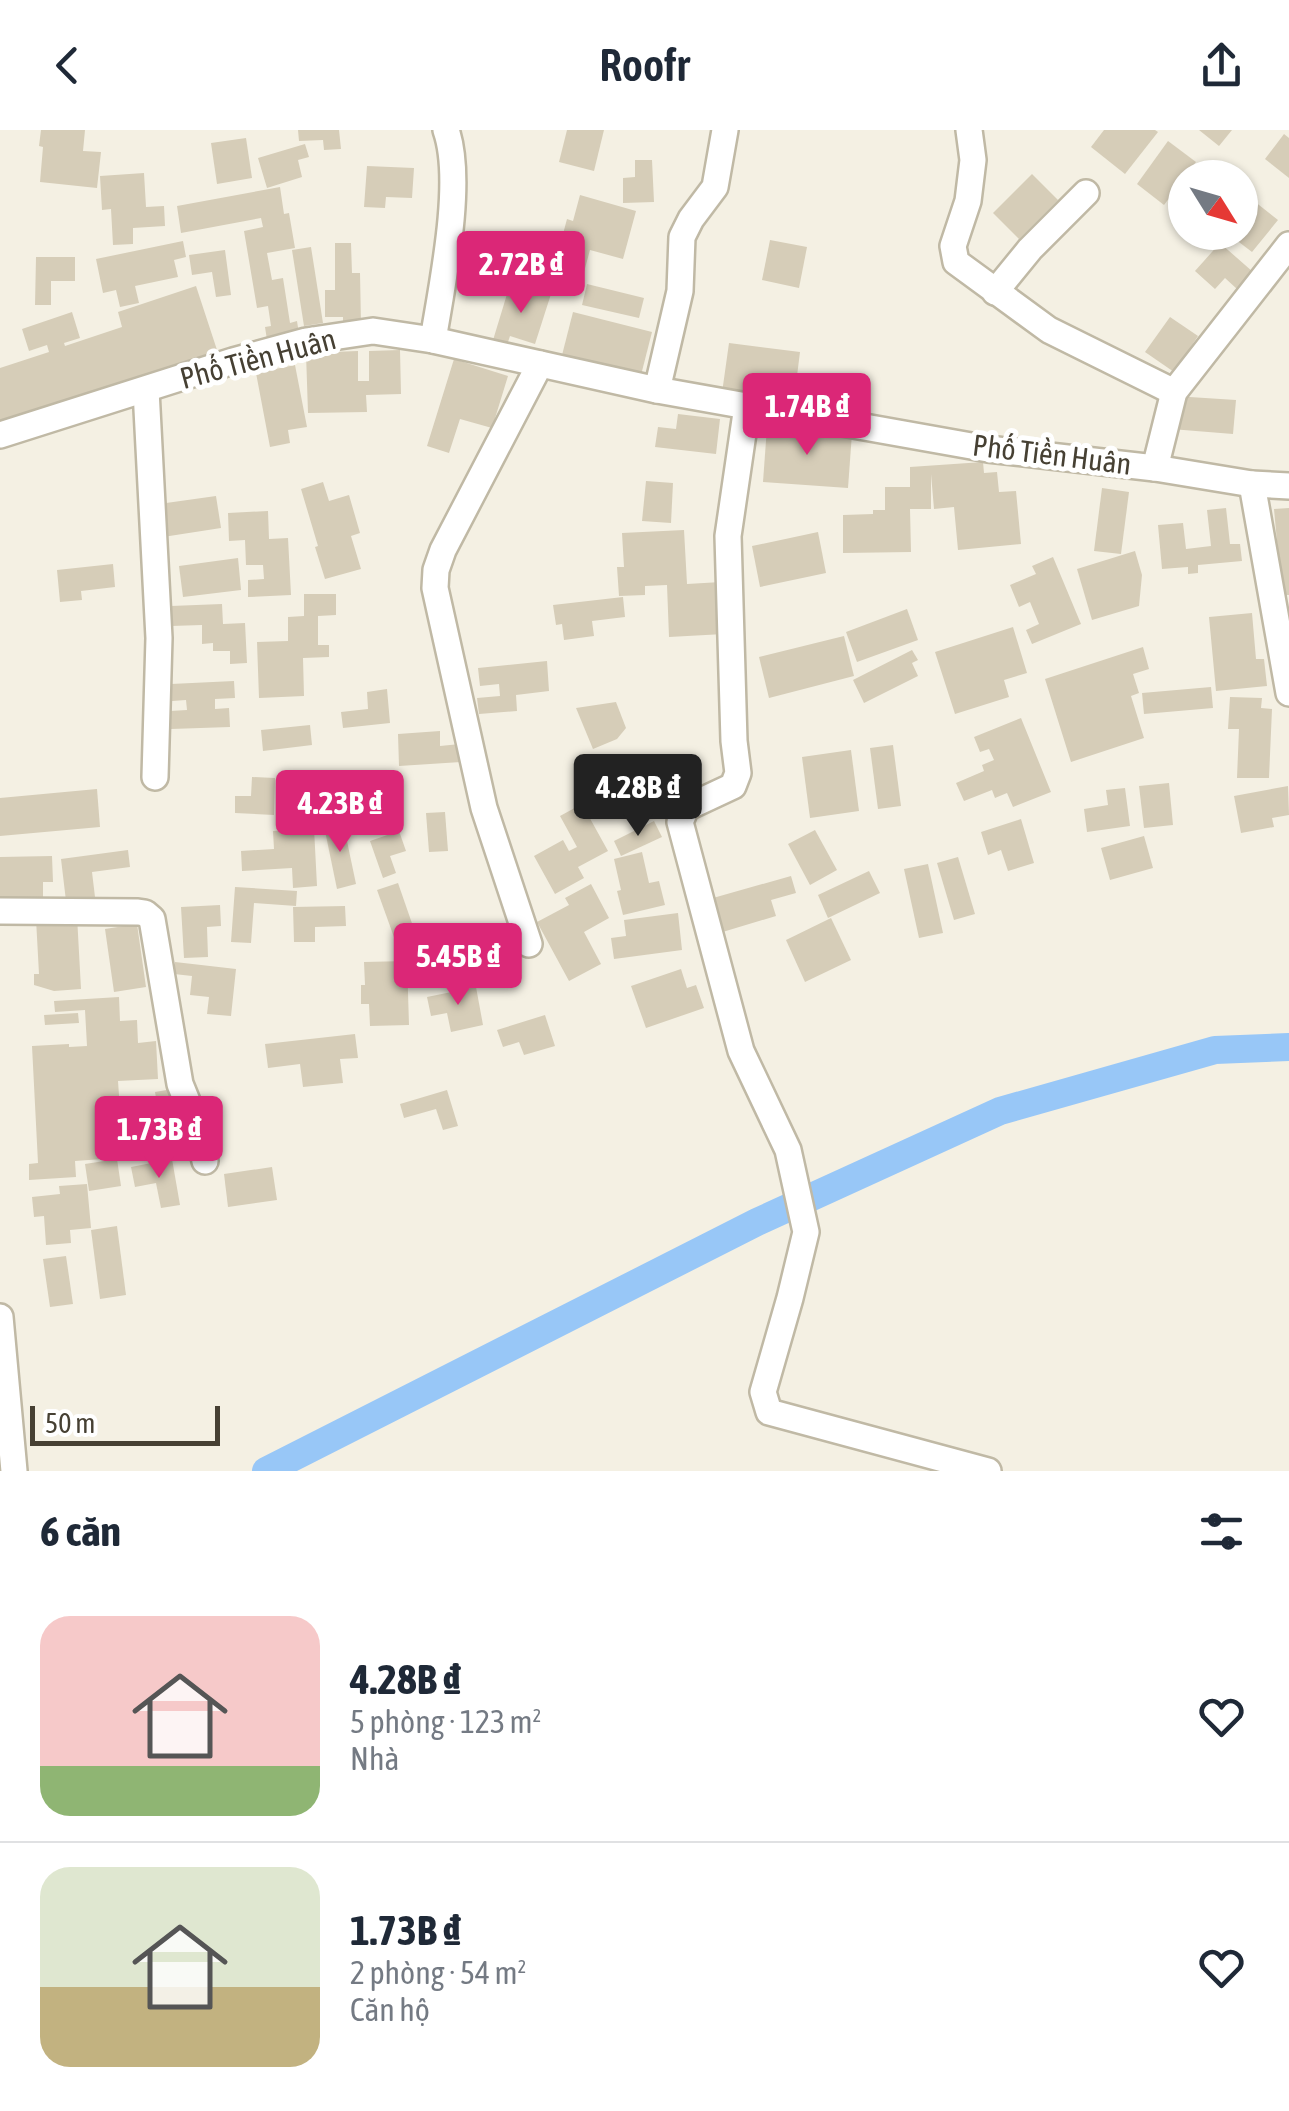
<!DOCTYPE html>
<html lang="vi">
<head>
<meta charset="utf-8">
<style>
  :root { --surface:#fff; --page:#f6f6f7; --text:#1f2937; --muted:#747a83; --line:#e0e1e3; --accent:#db2777 }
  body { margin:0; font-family:"Asap Condensed",sans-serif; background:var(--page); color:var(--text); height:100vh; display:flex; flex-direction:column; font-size:38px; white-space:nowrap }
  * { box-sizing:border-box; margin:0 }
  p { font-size:32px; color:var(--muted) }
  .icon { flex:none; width:55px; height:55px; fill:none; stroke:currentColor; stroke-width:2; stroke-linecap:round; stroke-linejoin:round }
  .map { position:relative; height:1341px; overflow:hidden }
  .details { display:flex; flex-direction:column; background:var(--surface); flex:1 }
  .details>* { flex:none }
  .needle { width:65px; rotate:127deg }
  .buttons { position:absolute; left:1168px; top:30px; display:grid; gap:20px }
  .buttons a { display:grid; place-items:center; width:90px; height:90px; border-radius:50%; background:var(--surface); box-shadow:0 2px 8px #0004; font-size:50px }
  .scale { position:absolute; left:30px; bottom:25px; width:190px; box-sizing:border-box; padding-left:10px; border:5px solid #464033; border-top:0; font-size:28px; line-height:35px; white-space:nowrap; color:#464033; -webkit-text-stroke:8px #fff; paint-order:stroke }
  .price { position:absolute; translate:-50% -85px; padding:0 22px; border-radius:10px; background:var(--accent); color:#fff; font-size:32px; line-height:65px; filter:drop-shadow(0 2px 5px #0008) }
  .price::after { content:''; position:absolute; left:50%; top:60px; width:30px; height:22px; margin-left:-15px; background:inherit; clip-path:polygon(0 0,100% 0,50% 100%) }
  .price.selected { background:#222; color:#fff }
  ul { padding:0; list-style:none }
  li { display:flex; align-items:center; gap:30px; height:250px; padding:0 40px }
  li+li { border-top:2px solid var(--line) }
  li span { display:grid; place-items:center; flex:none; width:280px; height:200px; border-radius:30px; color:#555 }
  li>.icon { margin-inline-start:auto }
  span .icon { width:120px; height:120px; fill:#fffc; stroke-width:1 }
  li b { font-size:42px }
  h2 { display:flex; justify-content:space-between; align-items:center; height:120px; padding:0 40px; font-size:42px }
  header { display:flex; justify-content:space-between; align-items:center; height:130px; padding:0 40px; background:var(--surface); font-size:45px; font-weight:600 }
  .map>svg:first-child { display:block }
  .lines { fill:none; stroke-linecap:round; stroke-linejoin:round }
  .canal { stroke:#98c7f7; stroke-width:28 }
  .building { fill:#d6cdb8 }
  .minor-casing { stroke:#c0b9a5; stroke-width:30 }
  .minor { stroke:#fff; stroke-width:25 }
  .labels { text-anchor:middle; stroke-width:10; stroke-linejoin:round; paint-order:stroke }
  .street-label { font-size:30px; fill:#464033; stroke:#fff }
</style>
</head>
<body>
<header><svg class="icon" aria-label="back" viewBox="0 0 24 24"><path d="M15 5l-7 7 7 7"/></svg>Roofr<svg class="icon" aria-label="share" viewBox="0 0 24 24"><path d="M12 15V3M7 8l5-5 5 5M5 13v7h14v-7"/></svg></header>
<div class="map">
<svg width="1289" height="1341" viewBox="0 0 1289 1341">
  <rect width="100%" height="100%" fill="#f4f0e3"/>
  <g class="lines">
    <polyline class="canal" points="266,1341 757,1092 1000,981 1215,920 1289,917"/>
  </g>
  <g class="building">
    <polygon points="41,0 85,0 83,21 101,22 97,58 40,52 43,17 39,16"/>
    <polygon points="298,0 339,0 341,19 324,20 323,10 299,11"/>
    <polygon points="567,0 604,0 594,41 559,32"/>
    <polygon points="1104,0 1155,0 1158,2 1125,44 1091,17"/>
    <polygon points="1199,0 1232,0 1219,16"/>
    <polygon points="1284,4 1289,8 1289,48 1265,29"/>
    <polygon points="246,8 252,48 217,54 211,13"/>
    <polygon points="1168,11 1196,32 1164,75 1137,54"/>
    <polygon points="305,14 309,27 298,30 302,47 267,58 258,28"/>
    <polygon points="635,30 652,30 654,72 623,73 623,48 635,47"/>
    <polygon points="367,36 414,38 412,68 386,67 385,78 364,77"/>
    <polygon points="144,43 146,77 164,76 165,96 133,98 133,114 113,115 111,79 102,80 100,46"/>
    <polygon points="1032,44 1058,70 1019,109 993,83"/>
    <polygon points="280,57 284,84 289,83 295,118 267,123 272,150 283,148 290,193 297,191 299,204 267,210 265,197 271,196 268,176 257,178 244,101 263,97 261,88 181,103 177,76"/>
    <polygon points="1240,60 1278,90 1252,122 1231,106 1234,102 1240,102"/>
    <polygon points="580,65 636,81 623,129 590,120 584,142 555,134 567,89 573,91"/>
    <polygon points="770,110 807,117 799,158 762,150"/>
    <polygon points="183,111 186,127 174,130 178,147 135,156 139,173 120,177 116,160 103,163 96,129"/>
    <polygon points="335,113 351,113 352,143 360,143 361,195 343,196 343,187 325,187 325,160 335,160"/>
    <polygon points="1220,113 1253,142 1237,159 1225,148 1215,159 1195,141"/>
    <polygon points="311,117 323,193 304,196 292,120"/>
    <polygon points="225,120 231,165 216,167 212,142 192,145 189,125"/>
    <polygon points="36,127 75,127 75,151 51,151 51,175 35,175"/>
    <polygon points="511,151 551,164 535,214 510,206 504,224 490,220"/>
    <polygon points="587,154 644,168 639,188 582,175"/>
    <polygon points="196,156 218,223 0,297 0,238 49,222 47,215 29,221 22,199 72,182 80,208 64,213 65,216 122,197 118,182"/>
    <polygon points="573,182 652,202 639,253 560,233"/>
    <polygon points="1170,187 1198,206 1174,242 1145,222"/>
    <polygon points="729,213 800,222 794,270 743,263 721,270"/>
    <polygon points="400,220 401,264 366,265 367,282 308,283 306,223 358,221 358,251 369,251 369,221"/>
    <polygon points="454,229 508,246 492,298 460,289 449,323 427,316"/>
    <polygon points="295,235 307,297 288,300 290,313 270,317 256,243"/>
    <polygon points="1174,266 1236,270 1233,304 1171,299"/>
    <polygon points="678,284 720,289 716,324 655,317 658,297 676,299"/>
    <polygon points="767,297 852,303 848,358 763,352"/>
    <polygon points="983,332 984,343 997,342 999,362 1016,361 1021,414 958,420 954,377 934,379 931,344 931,379 910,379 911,422 843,423 843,385 873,384 873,380 885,380 885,357 910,357 910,337"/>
    <polygon points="646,351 673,353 671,393 642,391"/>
    <polygon points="323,352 329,371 349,365 360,403 351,406 361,439 325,449 315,417 318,416 301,359"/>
    <polygon points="1102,358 1129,362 1121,424 1094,421"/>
    <polygon points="216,366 221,398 163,407 159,374"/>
    <polygon points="1226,378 1230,414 1240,414 1242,431 1198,435 1198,443 1188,444 1188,437 1162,439 1158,395 1183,393 1186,419 1211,416 1207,380"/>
    <polygon points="1289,378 1289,465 1282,465 1274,379"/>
    <polygon points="268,381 269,409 288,408 291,465 248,467 248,450 264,449 263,435 246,435 245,410 229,411 228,383"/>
    <polygon points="684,400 687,454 721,452 724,504 669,507 667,455 645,456 645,465 619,466 617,437 624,437 622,403"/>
    <polygon points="818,402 826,443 760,457 752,416"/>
    <polygon points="1135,421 1142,445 1139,476 1092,490 1077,439"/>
    <polygon points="1053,427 1081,494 1032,514 1026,500 1039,494 1030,472 1019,477 1010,455 1036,444 1032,436"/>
    <polygon points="238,428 241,460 183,467 179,436"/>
    <polygon points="113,434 115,457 81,461 82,470 60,472 57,440"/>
    <polygon points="304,464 336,464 336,485 318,486 318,515 329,515 329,527 303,528 304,566 259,568 257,512 288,511 288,487 304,486"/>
    <polygon points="623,467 625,487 592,491 594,506 564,510 562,494 556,495 553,475"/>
    <polygon points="222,474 223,494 245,493 247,533 230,534 230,521 213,521 213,513 202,514 202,495 171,496 171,476"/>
    <polygon points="907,479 918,510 857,532 846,502"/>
    <polygon points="1252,483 1256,529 1264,529 1267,556 1216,561 1209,487"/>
    <polygon points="1013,497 1027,543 1004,550 1009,567 955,584 935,522"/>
    <polygon points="844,506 854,546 769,568 759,527"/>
    <polygon points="1143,517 1149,539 1133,544 1139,563 1131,566 1144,608 1071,632 1045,549"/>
    <polygon points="912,520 918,530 912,533 918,546 864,573 853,550"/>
    <polygon points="547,531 549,561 516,565 517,581 479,584 477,568 500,566 499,554 480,556 478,538"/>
    <polygon points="234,551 235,568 215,569 215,579 229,578 230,597 171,599 170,581 187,580 186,570 172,571 171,554"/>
    <polygon points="1211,557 1213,578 1144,584 1142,563"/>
    <polygon points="387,559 390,593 343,598 341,582 368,579 367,562"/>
    <polygon points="1230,567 1262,568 1261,578 1272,579 1269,648 1237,648 1239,599 1228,599"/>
    <polygon points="616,572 626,598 617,609 593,619 576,578"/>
    <polygon points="1021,588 1051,662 1013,677 1007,663 995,668 992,660 964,671 956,653 984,641 982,635 994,630 989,619 980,622 974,607"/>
    <polygon points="310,595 312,615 263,621 261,600"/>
    <polygon points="440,601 440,616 460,614 461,632 399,636 398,604"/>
    <polygon points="893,615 901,676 878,679 870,618"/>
    <polygon points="851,620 859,681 810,688 802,627"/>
    <polygon points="252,647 275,648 274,685 235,683 235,666 251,666"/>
    <polygon points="329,653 332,680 286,685 284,658"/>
    <polygon points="1169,653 1173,695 1144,698 1139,656"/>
    <polygon points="1288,656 1289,685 1272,688 1274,697 1241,703 1234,666"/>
    <polygon points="1125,658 1130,696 1087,702 1084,679 1108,675 1106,660"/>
    <polygon points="97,659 100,697 0,706 0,668"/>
    <polygon points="378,665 381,686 349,691 346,670"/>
    <polygon points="582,674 608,721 578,737 584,748 555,764 534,726 563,710 569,721 577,717 560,686"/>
    <polygon points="445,682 448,721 429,722 426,683"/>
    <polygon points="1021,689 1034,733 1008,741 1001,720 988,725 981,702"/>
    <polygon points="654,691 662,707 621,726 614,711"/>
    <polygon points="343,692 356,754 337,759 324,696"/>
    <polygon points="314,698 317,756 293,758 292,738 242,741 241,721 274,719 273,701"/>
    <polygon points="815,700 837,740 810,755 788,714"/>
    <polygon points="399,701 406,721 390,726 396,743 383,748 370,711"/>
    <polygon points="1144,706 1153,738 1110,750 1101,718"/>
    <polygon points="128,720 130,737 92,742 95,767 66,771 61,729"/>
    <polygon points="642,722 649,753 659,751 665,775 623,785 617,761 621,760 614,729"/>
    <polygon points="52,726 53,752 43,752 43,771 0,772 0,727"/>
    <polygon points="958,727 975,784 954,790 937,733"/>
    <polygon points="928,734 943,803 919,808 904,739"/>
    <polygon points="869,741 880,763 828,788 818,765"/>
    <polygon points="791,746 796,763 771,770 776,786 716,804 706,770"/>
    <polygon points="398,753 415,802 395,810 377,760"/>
    <polygon points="591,754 609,788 584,802 601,834 569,851 537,792 569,775 565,768"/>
    <polygon points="235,757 297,761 296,776 254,773 251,813 231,812"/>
    <polygon points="220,775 221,796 207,797 208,827 184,828 181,777"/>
    <polygon points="345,776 346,796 315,797 315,812 294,812 293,777"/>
    <polygon points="678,783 682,820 614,829 611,808 626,806 624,790"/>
    <polygon points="77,786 81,859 54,861 34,855 34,844 39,844 36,789"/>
    <polygon points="831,788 851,830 805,852 786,810"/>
    <polygon points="137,794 146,857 114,862 105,799"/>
    <polygon points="407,831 409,895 370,896 369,874 361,874 361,855 365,855 364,832"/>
    <polygon points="175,832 236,839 231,886 207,884 209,867 190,865 192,846 174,844"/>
    <polygon points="681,839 687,858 696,855 704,878 646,898 631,856"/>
    <polygon points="476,857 483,895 451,902 447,883 431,886 427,867"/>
    <polygon points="119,867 120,891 137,890 138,913 156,911 158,949 118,951 122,1009 102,1010 103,1029 75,1031 76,1047 29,1050 29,1034 38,1033 32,916 69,914 69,917 87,916 85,880 55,882 54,871"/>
    <polygon points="78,883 79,893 45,895 44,885"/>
    <polygon points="545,885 555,916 524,925 519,912 503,917 497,900"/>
    <polygon points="355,904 358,928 340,929 343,953 303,957 300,934 268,938 265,914"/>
    <polygon points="178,958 182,981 174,983 177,1002 130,1009 126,990 159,985 155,962"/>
    <polygon points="447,960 458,996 443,1000 436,979 404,988 400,974"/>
    <polygon points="117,1029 121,1056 89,1061 85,1034"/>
    <polygon points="172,1029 180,1075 161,1078 156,1053 135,1057 131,1037"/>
    <polygon points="272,1037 277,1070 228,1077 224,1044"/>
    <polygon points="87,1054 91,1098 70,1100 71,1113 46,1115 44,1086 34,1087 32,1067 60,1064 59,1056"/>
    <polygon points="117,1096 126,1165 100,1169 91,1100"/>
    <polygon points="66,1126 73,1174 50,1177 43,1129"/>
  </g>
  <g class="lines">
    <g class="minor-casing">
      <g id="minor">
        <polyline points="969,0 973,30 968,71 953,116 956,132 1049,200 1174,262"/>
        <polyline points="995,162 1030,119 1086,63"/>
        <path d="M433 210C442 155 464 51 446 0"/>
        <polyline points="146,260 159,508 155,647"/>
        <polyline points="657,260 680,161 682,107 691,89 715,57 725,0"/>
        <polyline points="747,276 728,406 734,611 738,643 733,656 686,678 680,692 741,921 788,1020 806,1102 790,1168 763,1262 769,1282 988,1341"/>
        <polyline points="0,305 233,231 306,211 373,201 433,210 657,260 988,319 1155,338 1252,354 1289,356"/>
        <polyline points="1155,338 1174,262 1289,115"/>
        <polyline points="1252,354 1289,563"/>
        <polyline points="0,781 138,782 145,783 152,789 180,954 197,996 205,1031"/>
        <polyline points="529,814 484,678 435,458 436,440 443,420 540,234"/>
        <polyline points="0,1187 14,1341"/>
      </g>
    </g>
    <use href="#minor" class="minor"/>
  </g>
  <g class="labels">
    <g class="street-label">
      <text transform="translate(258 229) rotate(-15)" y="10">Phố Tiền Huân</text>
      <text transform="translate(1052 325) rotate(7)" y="10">Phố Tiền Huân</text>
    </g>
  </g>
</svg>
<div class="buttons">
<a><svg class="needle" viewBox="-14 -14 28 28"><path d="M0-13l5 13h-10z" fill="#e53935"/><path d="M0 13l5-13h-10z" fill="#747a83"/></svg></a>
</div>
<div class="scale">50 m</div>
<b class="price" style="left:521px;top:186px">2.72B ₫</b>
<b class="price" style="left:807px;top:328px">1.74B ₫</b>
<b class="price selected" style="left:638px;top:709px">4.28B ₫</b>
<b class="price" style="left:340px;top:725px">4.23B ₫</b>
<b class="price" style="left:458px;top:878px">5.45B ₫</b>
<b class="price" style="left:159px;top:1051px">1.73B ₫</b>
</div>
<section class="details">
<h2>6 căn<svg class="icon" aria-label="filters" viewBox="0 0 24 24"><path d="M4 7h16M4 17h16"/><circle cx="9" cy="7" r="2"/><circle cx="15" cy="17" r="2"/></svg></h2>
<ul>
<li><span style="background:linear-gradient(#f6c9c9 75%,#8fb573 0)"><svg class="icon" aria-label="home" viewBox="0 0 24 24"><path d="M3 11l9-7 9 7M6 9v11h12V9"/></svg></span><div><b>4.28B ₫</b><p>5 phòng · 123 m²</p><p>Nhà</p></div><svg class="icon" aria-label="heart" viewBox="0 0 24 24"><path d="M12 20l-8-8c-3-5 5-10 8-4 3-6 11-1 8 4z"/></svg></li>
<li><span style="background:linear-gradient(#dfe7d0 60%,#c2b280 0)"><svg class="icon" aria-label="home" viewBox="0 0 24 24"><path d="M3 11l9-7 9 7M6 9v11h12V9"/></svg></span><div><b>1.73B ₫</b><p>2 phòng · 54 m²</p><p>Căn hộ</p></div><svg class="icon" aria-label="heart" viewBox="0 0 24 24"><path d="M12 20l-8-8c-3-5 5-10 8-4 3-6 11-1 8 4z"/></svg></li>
</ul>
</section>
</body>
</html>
